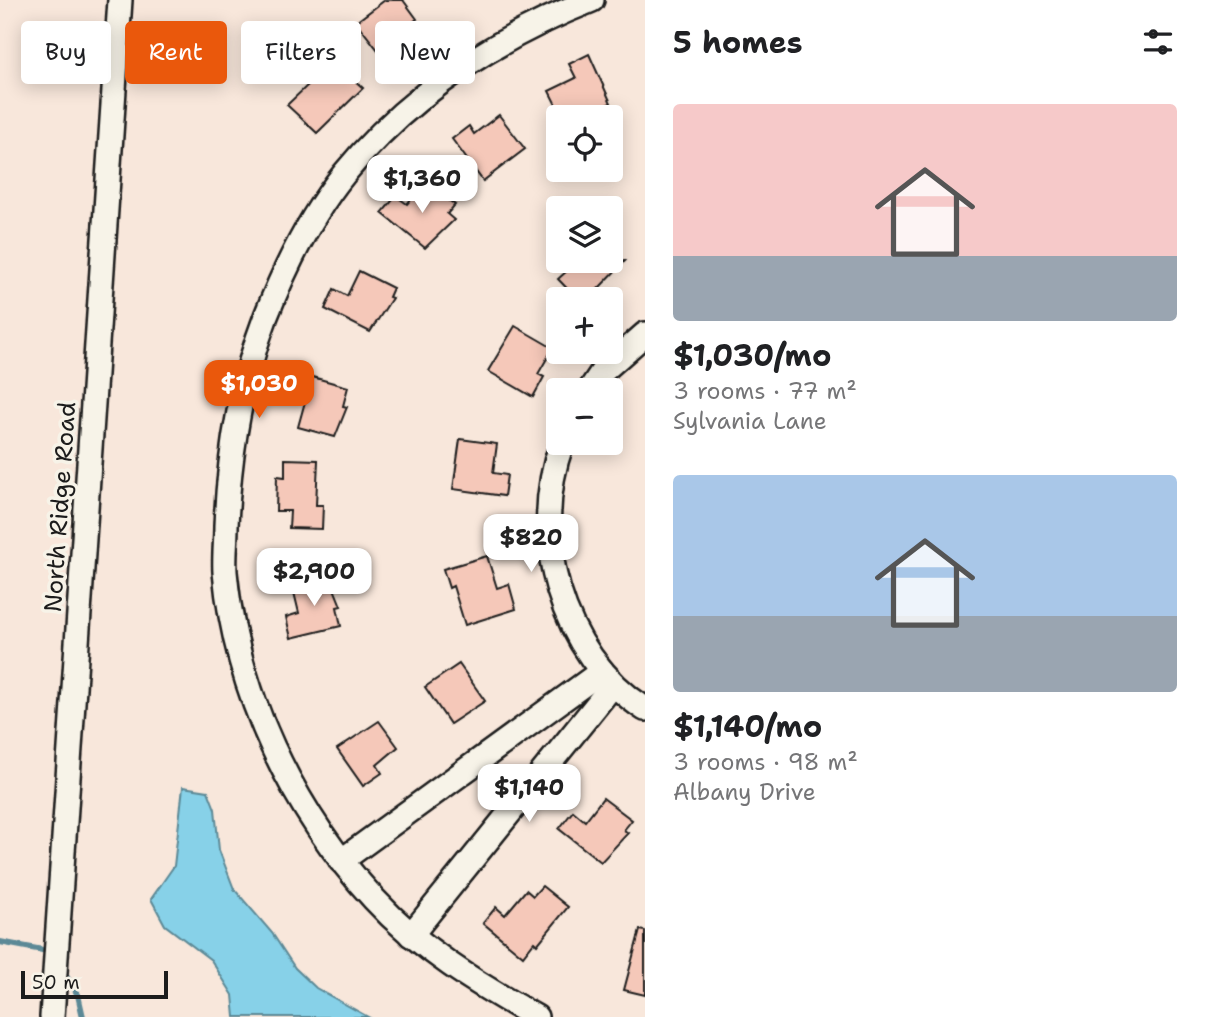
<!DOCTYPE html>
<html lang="en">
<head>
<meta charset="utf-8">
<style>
  :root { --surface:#fff; --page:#f6f6f6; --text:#202124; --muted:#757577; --accent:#ea580c }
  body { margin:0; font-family:"Shantell Sans",sans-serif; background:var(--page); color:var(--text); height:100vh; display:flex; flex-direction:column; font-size:26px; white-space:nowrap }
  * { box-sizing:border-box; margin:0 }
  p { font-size:23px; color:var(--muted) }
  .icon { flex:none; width:38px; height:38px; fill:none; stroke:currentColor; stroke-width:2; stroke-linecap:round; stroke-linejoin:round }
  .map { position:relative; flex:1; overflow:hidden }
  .sheet { display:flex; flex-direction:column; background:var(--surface); width:560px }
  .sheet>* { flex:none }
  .banner { position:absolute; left:21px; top:21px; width:518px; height:63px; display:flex; gap:14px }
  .fabs { position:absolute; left:546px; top:105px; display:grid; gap:14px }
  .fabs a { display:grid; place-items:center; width:77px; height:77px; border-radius:7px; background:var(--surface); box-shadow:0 4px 18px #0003; font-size:35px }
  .scale { position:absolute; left:21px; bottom:18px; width:147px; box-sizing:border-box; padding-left:7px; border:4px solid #1c1c1c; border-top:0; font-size:19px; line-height:24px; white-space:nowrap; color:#1c1c1c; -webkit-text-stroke:5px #f7f3e8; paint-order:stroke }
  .price { position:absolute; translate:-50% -60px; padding:0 16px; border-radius:14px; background:#fff; color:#222; font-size:23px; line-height:46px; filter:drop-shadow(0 2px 4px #0008) }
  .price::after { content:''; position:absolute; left:50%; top:42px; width:21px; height:16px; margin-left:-10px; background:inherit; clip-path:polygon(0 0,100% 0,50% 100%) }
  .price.on { background:var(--accent); color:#fff }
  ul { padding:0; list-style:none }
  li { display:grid; align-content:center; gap:14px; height:371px; padding:0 28px }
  li span { display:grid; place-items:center; height:217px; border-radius:7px; color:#555 }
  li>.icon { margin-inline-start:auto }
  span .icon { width:126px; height:126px; fill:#fffc; stroke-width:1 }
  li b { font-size:30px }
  h2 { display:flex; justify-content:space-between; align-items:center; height:84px; padding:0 28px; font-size:30px }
  .pill { padding:0 24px; border-radius:7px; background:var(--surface); box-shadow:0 4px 18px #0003; font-size:24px; line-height:63px }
  .pill.on { background:var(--accent); color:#fff }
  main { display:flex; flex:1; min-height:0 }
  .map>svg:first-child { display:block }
  .water { fill:#87d1e8; stroke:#5c8996; stroke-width:2 }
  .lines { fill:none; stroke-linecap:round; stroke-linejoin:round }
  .stream { stroke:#5c8996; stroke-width:6 }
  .building { fill:#f5c8b9; stroke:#1c1c1c; stroke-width:2 }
  .minor-casing { stroke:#1c1c1c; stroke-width:28 }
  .minor { stroke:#f7f3e8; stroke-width:23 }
  .labels { text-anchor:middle; stroke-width:7; stroke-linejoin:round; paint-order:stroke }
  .street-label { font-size:24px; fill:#1c1c1c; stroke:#f7f3e8 }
</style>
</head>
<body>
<main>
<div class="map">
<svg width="645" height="1017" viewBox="0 0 645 1017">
  <rect width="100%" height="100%" fill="#f8e7db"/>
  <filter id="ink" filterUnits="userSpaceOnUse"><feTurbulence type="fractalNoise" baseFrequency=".0143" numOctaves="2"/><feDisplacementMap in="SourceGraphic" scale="14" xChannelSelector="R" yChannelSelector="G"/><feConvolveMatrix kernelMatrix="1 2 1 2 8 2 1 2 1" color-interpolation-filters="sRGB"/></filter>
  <g filter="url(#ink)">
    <polygon class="water" points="183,787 208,791 215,809 219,850 234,889 272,933 295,968 316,988 368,1017 235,1017 233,995 211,960 165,925 151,899 174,866"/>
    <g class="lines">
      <g class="stream">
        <polyline points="0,942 53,952"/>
        <polyline points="63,971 78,995 83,1017"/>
      </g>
    </g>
    <g class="building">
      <polygon points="385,0 403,0 417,19 394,36 406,51 389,64 356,22"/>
      <polygon points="589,54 611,103 580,117 562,117 549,91 576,78 569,64"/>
      <polygon points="333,61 363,88 317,133 287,105"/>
      <polygon points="499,115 525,149 483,181 452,139 469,126 474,134"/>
      <polygon points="426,182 455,205 447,214 454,220 425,248 382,213 396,196 407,204"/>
      <polygon points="578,261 625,261 598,289 608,299 577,299 558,279"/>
      <polygon points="359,271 393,288 389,297 392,298 370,332 325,309 334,289 347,296"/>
      <polygon points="515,326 553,348 538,374 544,377 533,397 488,371"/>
      <polygon points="298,373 348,387 343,406 347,407 335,437 298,427 306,398 292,395"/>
      <polygon points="460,439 497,444 493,473 507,475 504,496 453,489"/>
      <polygon points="285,459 318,460 316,505 323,505 322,529 289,528 290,511 276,511 277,476 285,477"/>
      <polygon points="487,556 497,588 509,584 516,609 465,625 453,586 449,588 443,569"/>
      <polygon points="329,576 341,606 337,607 341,626 291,638 286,617 299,613 292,584"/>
      <polygon points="459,664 485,701 450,724 425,687"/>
      <polygon points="379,721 398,747 377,765 382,773 363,786 337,749"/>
      <polygon points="603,798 632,820 624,830 628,833 601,862 559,829 573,811 585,821"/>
      <polygon points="542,886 568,907 537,945 534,942 523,956 483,923 496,907 505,915 526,890 533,896"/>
      <polygon points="640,930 645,931 645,995 624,990"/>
    </g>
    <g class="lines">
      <g class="minor-casing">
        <g id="minor">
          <polyline points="590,390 602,372 645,334"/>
          <path d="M562 443C528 536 560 654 645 709"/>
          <polyline points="341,861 602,671"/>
          <polyline points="411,935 612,686"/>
          <polyline points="52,1017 120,0"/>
          <path d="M536 1017C477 984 420 949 374 899 292 810 236 692 225 572 224 557 226 541 226 526 229 453 240 384 266 316 286 265 310 216 344 174 410 93 496 38 592 0"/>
        </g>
      </g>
      <use href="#minor" class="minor"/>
    </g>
  </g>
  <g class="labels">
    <g class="street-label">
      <text transform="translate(60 507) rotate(-86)" y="8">North Ridge Road</text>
    </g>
  </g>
</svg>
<div class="fabs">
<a><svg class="icon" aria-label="locate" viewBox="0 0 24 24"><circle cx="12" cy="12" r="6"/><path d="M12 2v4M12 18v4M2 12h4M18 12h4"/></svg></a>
<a><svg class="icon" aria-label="layers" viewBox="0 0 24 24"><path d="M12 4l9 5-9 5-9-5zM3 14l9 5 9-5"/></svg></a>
<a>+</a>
<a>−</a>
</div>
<div class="scale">50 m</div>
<b class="price" style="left:422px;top:215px">$1,360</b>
<b class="price on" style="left:259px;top:420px">$1,030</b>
<b class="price" style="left:531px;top:574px">$820</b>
<b class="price" style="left:314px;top:608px">$2,900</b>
<b class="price" style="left:529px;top:824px">$1,140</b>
<div class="banner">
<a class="pill">Buy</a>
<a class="pill on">Rent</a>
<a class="pill">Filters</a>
<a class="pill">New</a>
</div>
</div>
<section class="sheet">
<h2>5 homes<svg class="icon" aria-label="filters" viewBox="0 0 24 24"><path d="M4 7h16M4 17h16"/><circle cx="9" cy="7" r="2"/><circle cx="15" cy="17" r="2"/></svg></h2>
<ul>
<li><span style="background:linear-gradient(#f6c9c9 70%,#9aa5b1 0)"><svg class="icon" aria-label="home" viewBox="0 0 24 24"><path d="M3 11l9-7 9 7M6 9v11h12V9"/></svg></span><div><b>$1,030/mo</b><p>3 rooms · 77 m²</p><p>Sylvania Lane</p></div></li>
<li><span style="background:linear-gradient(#a9c7e8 65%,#9aa5b1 0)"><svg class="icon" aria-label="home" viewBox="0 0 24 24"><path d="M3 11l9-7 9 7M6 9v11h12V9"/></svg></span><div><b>$1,140/mo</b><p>3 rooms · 98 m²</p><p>Albany Drive</p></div></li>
</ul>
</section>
</main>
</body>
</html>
